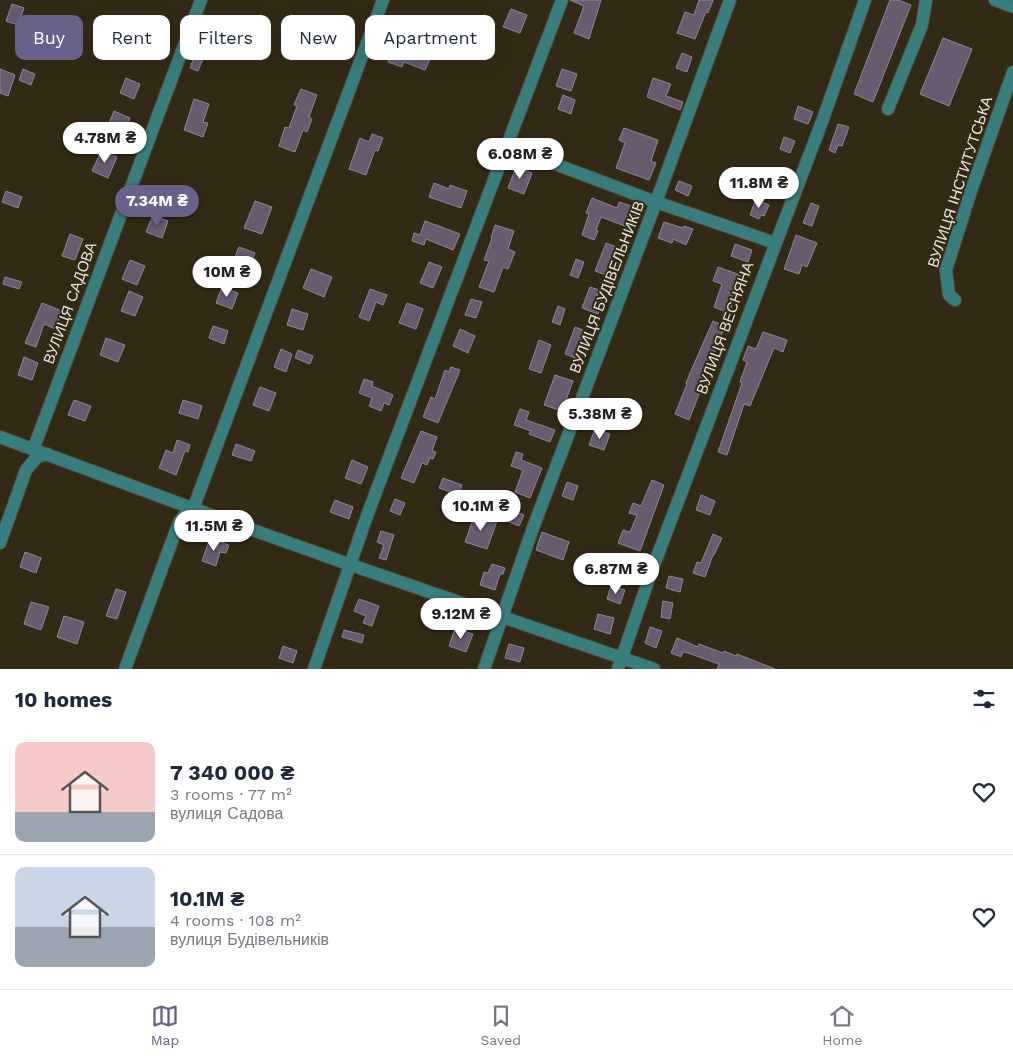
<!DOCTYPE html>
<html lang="en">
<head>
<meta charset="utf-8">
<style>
  :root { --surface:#fff; --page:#f2f2f3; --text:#1f2937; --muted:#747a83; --line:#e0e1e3; --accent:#6a618a }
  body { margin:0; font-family:"Work Sans",sans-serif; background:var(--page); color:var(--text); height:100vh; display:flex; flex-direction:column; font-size:19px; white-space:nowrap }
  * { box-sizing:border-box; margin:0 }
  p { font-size:16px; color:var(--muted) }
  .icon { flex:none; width:28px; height:28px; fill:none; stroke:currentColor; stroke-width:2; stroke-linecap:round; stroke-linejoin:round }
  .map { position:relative; height:669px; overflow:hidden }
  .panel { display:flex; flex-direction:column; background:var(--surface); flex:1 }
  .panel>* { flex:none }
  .hud { position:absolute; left:15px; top:15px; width:500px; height:45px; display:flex; gap:10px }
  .price { position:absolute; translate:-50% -42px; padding:0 11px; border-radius:18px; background:#fff; color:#222; font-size:16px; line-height:32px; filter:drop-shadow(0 1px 2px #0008) }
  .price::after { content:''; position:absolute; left:50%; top:30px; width:15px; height:11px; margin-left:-8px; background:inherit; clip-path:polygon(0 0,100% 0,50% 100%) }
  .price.active { background:var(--accent); color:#fff }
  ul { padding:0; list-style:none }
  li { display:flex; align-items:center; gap:15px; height:125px; padding:0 15px }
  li+li { border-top:1px solid var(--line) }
  li span { display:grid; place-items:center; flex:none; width:140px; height:100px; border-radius:10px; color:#555 }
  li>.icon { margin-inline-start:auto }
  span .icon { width:60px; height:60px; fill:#fffc; stroke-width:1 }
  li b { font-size:21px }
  h2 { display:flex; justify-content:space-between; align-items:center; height:60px; padding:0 15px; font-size:21px }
  .pill { padding:0 18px; border-radius:10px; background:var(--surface); box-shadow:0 5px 20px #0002; font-size:18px; line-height:45px }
  .pill.active { background:var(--accent); color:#fff }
  .tabs { display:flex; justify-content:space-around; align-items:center; height:70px; border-top:1px solid var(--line); background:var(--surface); font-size:14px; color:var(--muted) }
  .tabs a { display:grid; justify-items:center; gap:2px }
  .tabs .active { color:var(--accent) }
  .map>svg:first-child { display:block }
  .building { fill:#675b70; stroke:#90839a }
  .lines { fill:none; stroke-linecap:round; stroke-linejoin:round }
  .minor-casing { stroke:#504835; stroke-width:14 }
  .minor { stroke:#397e7f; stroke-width:12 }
  .labels { text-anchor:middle; stroke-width:4; stroke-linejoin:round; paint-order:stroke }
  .street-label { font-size:15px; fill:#ebe6d9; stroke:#332a16 }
</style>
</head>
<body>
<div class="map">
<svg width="1013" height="669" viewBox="0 0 1013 669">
  <rect width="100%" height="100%" fill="#332a16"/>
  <g class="building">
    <polygon points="570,0 601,0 589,39 574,33 584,6"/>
    <polygon points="699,0 713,0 708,13 706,12 695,39 677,33 685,12 694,15"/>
    <polygon points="890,0 898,0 911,5 873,102 854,94"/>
    <polygon points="12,4 24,8 18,25 6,21"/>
    <polygon points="511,9 527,15 520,33 503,27"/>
    <polygon points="943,38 972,49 949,106 920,94"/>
    <polygon points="421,40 438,47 435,55 432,54 431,57 425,70 404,62 402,67 388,62 392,50 414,58"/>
    <polygon points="197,49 206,52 198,71 190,68"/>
    <polygon points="682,53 692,57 687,72 676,68"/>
    <polygon points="0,69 15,75 8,96 0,93"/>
    <polygon points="23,69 35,74 31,85 19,80"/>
    <polygon points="562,69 577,74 571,91 556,86"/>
    <polygon points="126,78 140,84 134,99 120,93"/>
    <polygon points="653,78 671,84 666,96 683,102 680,110 647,97"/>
    <polygon points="301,89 317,95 309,117 312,119 307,132 303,130 295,152 279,146 285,127 289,128 297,106 294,105"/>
    <polygon points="563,95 575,100 571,114 558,109"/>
    <polygon points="194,99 209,104 203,122 208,123 203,137 184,130"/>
    <polygon points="798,106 813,112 808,124 794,119"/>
    <polygon points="114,111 130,118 122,138 106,131"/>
    <polygon points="838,124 849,127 842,146 838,145 835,153 829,150"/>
    <polygon points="624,128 658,140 651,161 656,163 649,180 616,168 625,143 619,140"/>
    <polygon points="372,134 383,138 378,151 375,150 366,175 349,169 360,138 369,142"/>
    <polygon points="784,137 795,141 790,153 780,149"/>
    <polygon points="101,151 117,157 108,178 92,171"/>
    <polygon points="516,167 532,173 524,194 508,188"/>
    <polygon points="773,169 783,173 779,185 763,180 766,172 771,174"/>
    <polygon points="679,181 692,186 688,196 675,190"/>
    <polygon points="434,183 449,189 450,185 467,191 461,208 429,197"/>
    <polygon points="6,191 22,197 18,208 2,202"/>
    <polygon points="592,198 617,208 619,202 638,208 630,228 601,217 596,230 598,231 594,240 582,235 589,214 586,213"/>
    <polygon points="756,199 769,205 764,216 761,215 759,219 750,215"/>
    <polygon points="255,201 272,207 262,234 244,228"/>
    <polygon points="811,203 819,206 812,226 803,223"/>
    <polygon points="153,215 168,221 162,238 146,232"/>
    <polygon points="425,221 460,234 453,250 426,239 424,245 412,241 414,233 420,235"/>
    <polygon points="664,222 683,228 684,226 693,229 686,245 673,239 672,243 658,238"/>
    <polygon points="495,225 514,231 508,249 515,252 508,269 503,267 494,292 479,287 489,261 484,260 492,238 491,238"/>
    <polygon points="70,234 83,239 75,260 62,256"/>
    <polygon points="796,235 817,243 807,267 802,265 799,274 784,269"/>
    <polygon points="606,243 622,249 611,277 595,271"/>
    <polygon points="735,244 752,250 748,262 731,256"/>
    <polygon points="239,247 255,253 249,268 233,262"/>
    <polygon points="576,259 584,262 578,278 570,275"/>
    <polygon points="130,260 145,266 137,285 122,279"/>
    <polygon points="429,262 442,267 433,288 420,283"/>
    <polygon points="718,267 743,276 729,313 714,307 722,284 713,281"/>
    <polygon points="311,269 332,277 324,297 303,288"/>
    <polygon points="5,277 22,282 19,289 3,284"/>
    <polygon points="222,287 238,293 232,309 216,303"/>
    <polygon points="590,287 599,290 597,296 603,298 598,314 582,308"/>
    <polygon points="370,289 387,295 383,305 376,302 369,321 359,317"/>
    <polygon points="129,291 143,297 135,316 121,311"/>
    <polygon points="471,299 482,302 476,318 465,315"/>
    <polygon points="42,303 62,311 55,329 44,324 36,347 25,343"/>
    <polygon points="407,303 423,309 416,329 399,323"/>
    <polygon points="558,306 565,309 560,325 552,322"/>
    <polygon points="292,309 308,314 303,330 287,325"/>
    <polygon points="713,321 725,326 704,378 705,379 689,420 675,414 687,384 686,383 690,373"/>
    <polygon points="213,326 228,331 224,344 209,338"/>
    <polygon points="575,327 591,333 580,360 565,354"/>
    <polygon points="460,329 475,336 468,353 453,346"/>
    <polygon points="763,332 787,340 783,352 774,348 750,406 744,404 727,455 718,452 742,383 740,382 747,362 743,360 748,346 756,349"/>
    <polygon points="106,338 125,345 118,362 100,355"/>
    <polygon points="539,340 551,345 541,373 529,369"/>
    <polygon points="281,349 292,354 286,372 274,367"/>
    <polygon points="298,350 313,356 310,364 295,358"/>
    <polygon points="24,357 38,363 32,380 18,375"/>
    <polygon points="451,367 460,370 438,423 423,417 431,397 435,399 445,370 449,372"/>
    <polygon points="555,375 573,381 562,411 544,405"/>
    <polygon points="364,379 373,382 372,386 393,395 389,405 384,403 381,411 369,406 372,398 359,393"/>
    <polygon points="260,387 276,393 269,411 253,405"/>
    <polygon points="74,400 91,406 85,421 68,415"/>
    <polygon points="183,400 202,406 198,419 179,413"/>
    <polygon points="614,403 629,408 623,424 608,419"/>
    <polygon points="520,409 529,412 526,420 555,430 550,442 529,434 531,431 514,425"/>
    <polygon points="595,429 610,434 604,450 589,445"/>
    <polygon points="421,431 437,437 432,451 436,452 433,459 430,458 427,465 422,463 414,483 401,478"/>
    <polygon points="177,440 190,445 188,452 185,451 176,475 159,468 166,450 173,453"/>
    <polygon points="236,444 255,451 251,461 232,455"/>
    <polygon points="516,452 523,454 521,460 542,468 530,498 515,492 523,470 511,466"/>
    <polygon points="352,460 368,467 361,484 345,478"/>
    <polygon points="443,478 462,485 459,495 439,488"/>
    <polygon points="652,480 664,485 640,551 618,543 623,530 630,532 637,515 629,513 633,503 641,506"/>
    <polygon points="567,482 578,486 573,500 562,496"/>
    <polygon points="701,495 715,501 710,515 696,510"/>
    <polygon points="395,499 405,503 400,515 390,511"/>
    <polygon points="335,500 353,507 349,519 330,512"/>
    <polygon points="506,508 524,515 519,526 502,519"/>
    <polygon points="475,514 497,521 487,549 465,542"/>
    <polygon points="381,531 394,535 386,560 379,558 384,545 377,542"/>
    <polygon points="542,532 569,542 563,560 536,550"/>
    <polygon points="713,534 722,538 714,555 713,555 705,577 693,573 697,562 701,563"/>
    <polygon points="210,538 229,545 226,553 220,552 216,566 202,561"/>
    <polygon points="25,552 41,558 36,573 20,567"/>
    <polygon points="613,555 636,563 632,578 609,570"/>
    <polygon points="492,564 505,568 503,574 500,574 495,590 480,585 484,572 488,573"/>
    <polygon points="669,576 683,579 680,592 666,588"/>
    <polygon points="611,586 625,590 620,604 607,599"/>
    <polygon points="116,589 126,592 117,619 106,616"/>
    <polygon points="359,599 379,606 372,626 363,623 366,616 354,611"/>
    <polygon points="663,601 673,603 670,619 661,617"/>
    <polygon points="31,602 49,607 41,630 24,624"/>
    <polygon points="598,614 614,618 610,634 594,629"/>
    <polygon points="64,616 84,622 77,644 57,637"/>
    <polygon points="650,627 662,631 656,648 645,643"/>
    <polygon points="455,628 473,634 466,652 449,646"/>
    <polygon points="344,630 364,635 362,643 342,637"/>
    <polygon points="677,638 698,647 699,644 723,653 724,651 736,656 737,654 775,669 717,669 719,664 688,653 683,652 681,657 671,653"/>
    <polygon points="509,644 524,648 520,662 505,658"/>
    <polygon points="283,646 297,651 293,663 279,658"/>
  </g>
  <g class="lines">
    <g class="minor-casing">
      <g id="minor">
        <polyline points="995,0 1013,7"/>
        <polyline points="888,109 922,25 926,0"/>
        <polyline points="507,146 656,202 775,243"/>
        <polyline points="955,300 949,295 946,270 971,191 1013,72"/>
        <polyline points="0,437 186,506 351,565 654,669"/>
        <polyline points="33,450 201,0"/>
        <polyline points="0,543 26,470 37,457 47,454"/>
        <polyline points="125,669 179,522 187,512 193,509 383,0"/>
        <polyline points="314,669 368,513 562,0"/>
        <polyline points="484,669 533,528 656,202 730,0"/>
        <polyline points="618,669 652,570 823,119 865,0"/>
      </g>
    </g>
    <use href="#minor" class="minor"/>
  </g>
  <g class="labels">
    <g class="street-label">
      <text transform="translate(960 182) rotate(-72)" y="5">ВУЛИЦЯ ІНСТИТУТСЬКА</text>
      <text transform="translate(607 287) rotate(-69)" y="5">ВУЛИЦЯ БУДІВЕЛЬНИКІВ</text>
      <text transform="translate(70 303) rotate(-70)" y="5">ВУЛИЦЯ САДОВА</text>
      <text transform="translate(725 328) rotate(-70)" y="5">ВУЛИЦЯ ВЕСНЯНА</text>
    </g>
  </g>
</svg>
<b class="price" style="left:105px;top:164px">4.78M ₴</b>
<b class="price" style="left:520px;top:180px">6.08M ₴</b>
<b class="price" style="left:759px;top:209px">11.8M ₴</b>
<b class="price active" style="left:157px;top:227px">7.34M ₴</b>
<b class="price" style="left:227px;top:298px">10M ₴</b>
<b class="price" style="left:600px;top:440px">5.38M ₴</b>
<b class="price" style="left:481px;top:532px">10.1M ₴</b>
<b class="price" style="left:214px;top:552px">11.5M ₴</b>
<b class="price" style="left:616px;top:595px">6.87M ₴</b>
<b class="price" style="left:461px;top:640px">9.12M ₴</b>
<div class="hud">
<a class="pill active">Buy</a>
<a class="pill">Rent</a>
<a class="pill">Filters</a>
<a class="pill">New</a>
<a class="pill">Apartment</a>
</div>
</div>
<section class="panel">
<h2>10 homes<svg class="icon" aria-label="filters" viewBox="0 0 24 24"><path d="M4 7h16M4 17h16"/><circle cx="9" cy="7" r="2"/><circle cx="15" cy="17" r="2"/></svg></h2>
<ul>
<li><span style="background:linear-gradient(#f6c9c9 70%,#9aa5b1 0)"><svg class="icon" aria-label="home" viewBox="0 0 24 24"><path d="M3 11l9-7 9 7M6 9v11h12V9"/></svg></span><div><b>7 340 000 ₴</b><p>3 rooms · 77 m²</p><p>вулиця Садова</p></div><svg class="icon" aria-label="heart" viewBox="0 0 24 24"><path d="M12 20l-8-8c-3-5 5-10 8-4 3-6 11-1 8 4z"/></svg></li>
<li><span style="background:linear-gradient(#c9d6e8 60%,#9aa5b1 0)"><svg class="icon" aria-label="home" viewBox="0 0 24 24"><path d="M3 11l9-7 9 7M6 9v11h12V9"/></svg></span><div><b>10.1M ₴</b><p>4 rooms · 108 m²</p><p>вулиця Будівельників</p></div><svg class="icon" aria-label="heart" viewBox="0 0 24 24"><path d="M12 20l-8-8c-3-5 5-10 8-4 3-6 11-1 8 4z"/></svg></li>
</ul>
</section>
<nav class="tabs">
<a class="active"><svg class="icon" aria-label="map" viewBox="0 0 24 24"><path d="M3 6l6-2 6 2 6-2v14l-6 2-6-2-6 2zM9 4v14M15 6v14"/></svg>Map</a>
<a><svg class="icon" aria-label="saved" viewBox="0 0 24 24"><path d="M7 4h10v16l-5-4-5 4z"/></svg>Saved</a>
<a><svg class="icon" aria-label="home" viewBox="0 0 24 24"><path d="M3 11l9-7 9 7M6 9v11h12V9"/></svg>Home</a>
</nav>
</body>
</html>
